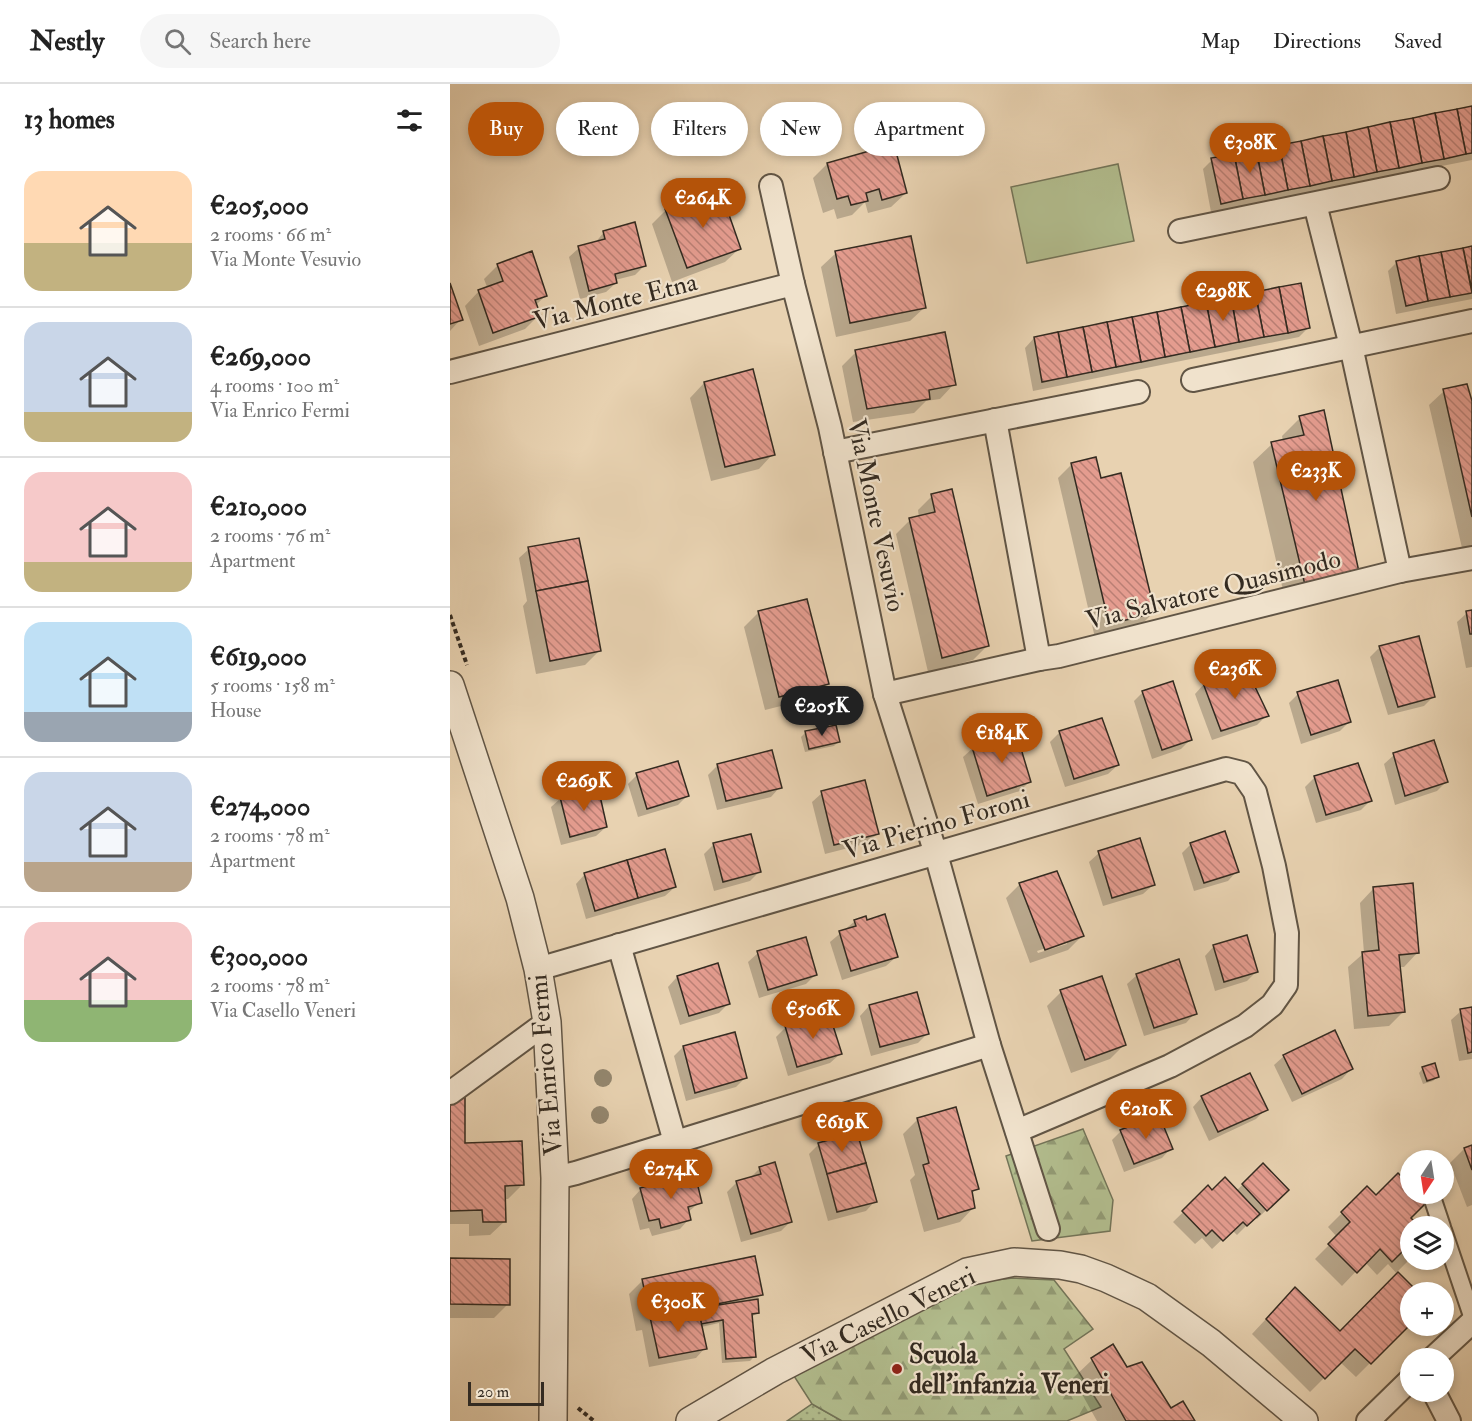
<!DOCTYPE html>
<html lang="en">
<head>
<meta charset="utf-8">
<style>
  :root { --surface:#fff; --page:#f6f6f6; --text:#222; --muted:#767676; --line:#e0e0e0; --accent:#b45309 }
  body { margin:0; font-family:"IM FELL Double Pica",serif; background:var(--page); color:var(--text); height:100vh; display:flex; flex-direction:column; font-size:22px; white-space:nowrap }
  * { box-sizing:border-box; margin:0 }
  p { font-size:20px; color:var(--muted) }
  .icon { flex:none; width:33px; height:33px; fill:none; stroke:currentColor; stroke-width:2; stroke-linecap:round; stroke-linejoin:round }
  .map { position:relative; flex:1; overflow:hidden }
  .side { display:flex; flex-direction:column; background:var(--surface); width:450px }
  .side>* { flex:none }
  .top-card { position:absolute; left:18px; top:18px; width:570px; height:54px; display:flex; gap:12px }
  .needle { width:39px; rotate:192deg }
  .fabs { position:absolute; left:950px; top:1066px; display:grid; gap:12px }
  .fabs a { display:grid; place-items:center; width:54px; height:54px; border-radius:50%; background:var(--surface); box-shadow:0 3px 9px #0003; font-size:30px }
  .scale { position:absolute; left:18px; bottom:15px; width:76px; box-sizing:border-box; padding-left:6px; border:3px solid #342b21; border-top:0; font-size:16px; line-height:21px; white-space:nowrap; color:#342b21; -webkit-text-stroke:4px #f0e2cc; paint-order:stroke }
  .price { position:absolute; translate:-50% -51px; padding:0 14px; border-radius:21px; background:var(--accent); color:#fff; font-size:20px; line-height:39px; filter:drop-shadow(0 2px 3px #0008) }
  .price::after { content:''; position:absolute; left:50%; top:36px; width:18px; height:14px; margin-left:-9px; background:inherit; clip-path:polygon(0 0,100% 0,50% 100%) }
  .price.selected { background:#222; color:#fff }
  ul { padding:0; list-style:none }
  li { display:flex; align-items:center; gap:18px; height:150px; padding:0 24px }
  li+li { border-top:2px solid var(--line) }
  li span { display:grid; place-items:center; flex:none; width:168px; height:120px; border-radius:18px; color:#555 }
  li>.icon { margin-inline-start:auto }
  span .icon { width:72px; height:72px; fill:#fffc; stroke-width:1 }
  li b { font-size:26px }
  h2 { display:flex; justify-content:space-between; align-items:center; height:72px; padding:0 24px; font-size:26px }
  .tag { padding:0 21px; border-radius:27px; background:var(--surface); box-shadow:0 3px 9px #0003; font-size:21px; line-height:54px }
  .tag.selected { background:var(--accent); color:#fff }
  header { display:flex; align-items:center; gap:36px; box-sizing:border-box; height:84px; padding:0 30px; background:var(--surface); border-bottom:2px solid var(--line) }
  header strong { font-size:28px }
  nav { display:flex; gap:33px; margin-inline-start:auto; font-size:21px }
  .search { width:420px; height:54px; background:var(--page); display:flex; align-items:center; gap:15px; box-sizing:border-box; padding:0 21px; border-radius:33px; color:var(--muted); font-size:22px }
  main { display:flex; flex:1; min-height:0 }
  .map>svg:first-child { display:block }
  .green { fill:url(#green-dots); stroke:#737458; stroke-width:1.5 }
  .forest { fill:url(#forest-firs); stroke:#737458; stroke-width:1.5 }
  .pitch { fill:#b2bd8e; stroke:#737458; stroke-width:1.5 }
  .shadow { fill:#0003; fill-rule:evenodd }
  .building { fill:url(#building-back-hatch); stroke:#342b21; stroke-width:1.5 }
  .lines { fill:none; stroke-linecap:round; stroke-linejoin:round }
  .pedestrian-casing { stroke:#615545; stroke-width:20 }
  .minor-casing { stroke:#615545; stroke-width:26 }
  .tertiary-casing { stroke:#615545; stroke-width:30 }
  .path { stroke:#342b21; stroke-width:4; stroke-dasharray:4.5 3; stroke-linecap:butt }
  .pedestrian { stroke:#f0e2cc; stroke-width:16 }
  .minor { stroke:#f0e2cc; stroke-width:22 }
  .tertiary { stroke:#f0e2cc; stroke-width:27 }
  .tree { fill:#93866e }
  .poi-dot { fill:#8f2418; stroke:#f0e2cc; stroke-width:2 }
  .labels { text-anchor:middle; stroke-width:4.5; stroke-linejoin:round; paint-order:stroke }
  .street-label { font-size:26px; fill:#342b21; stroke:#f0e2cc }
  .poi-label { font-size:26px; font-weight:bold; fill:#342b21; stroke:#f0e2cc; text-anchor:start }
</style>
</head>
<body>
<header>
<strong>Nestly</strong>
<div class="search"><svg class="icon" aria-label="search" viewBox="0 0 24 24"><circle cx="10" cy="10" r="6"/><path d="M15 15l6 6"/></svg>Search here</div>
<nav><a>Map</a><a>Directions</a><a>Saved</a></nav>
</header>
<main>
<section class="side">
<h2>13 homes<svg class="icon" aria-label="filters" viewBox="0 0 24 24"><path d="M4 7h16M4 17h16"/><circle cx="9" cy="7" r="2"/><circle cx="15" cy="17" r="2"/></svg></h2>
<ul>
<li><span style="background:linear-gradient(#ffd9b3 60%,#c2b280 0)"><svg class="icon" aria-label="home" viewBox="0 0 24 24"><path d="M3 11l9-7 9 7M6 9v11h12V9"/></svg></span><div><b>€205,000</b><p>2 rooms · 66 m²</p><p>Via Monte Vesuvio</p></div></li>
<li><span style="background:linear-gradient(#c9d6e8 75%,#c2b280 0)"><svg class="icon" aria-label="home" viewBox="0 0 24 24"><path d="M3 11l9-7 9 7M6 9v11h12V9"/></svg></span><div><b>€269,000</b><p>4 rooms · 100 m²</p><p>Via Enrico Fermi</p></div></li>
<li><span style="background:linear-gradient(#f6c9c9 75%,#c2b280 0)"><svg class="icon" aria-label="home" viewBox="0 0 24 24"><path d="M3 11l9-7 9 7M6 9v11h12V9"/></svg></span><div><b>€210,000</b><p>2 rooms · 76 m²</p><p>Apartment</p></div></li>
<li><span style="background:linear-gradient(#bfe0f5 75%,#9aa5b1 0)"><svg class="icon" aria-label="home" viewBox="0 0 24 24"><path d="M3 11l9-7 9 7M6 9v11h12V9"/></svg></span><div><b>€619,000</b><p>5 rooms · 158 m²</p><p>House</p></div></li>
<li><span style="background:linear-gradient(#c9d6e8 75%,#b9a48a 0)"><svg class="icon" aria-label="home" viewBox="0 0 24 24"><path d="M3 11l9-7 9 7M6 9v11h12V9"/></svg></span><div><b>€274,000</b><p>2 rooms · 78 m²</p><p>Apartment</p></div></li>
<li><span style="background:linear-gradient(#f6c9c9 65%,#8fb573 0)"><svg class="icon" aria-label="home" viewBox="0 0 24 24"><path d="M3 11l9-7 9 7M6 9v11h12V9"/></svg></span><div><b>€300,000</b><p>2 rooms · 78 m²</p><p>Via Casello Veneri</p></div></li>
</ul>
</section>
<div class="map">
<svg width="1022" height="1337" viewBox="0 0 1022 1337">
  <defs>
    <pattern id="green-dots" width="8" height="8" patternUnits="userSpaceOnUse" patternTransform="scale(1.5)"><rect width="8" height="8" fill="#b2bd8e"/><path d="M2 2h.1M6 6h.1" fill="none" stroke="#929a74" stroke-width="1.8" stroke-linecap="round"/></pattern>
    <pattern id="forest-firs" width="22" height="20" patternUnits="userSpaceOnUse" patternTransform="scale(1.5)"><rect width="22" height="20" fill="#b2bd8e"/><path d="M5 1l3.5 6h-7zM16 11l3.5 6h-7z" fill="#929a74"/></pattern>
    <pattern id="building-back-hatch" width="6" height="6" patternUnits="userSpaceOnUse" patternTransform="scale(1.5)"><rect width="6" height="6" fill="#e49c8f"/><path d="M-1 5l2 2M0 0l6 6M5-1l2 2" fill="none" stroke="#ba7f74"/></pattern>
  </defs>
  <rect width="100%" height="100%" fill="#e8d2b1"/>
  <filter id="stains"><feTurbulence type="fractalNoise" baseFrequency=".00333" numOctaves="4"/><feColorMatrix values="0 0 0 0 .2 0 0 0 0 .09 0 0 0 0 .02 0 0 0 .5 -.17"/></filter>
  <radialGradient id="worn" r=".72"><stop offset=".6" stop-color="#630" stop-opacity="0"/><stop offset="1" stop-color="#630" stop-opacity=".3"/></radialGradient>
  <polygon class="green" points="362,1320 392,1337 337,1337"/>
  <g class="forest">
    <polygon points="633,1045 663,1116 660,1147 582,1157 556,1072"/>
    <polygon points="563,1194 604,1196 643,1245 614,1265 651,1323 617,1337 392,1337 362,1320 344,1292 520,1199"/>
  </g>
  <polygon class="pitch" points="668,80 684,157 577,179 561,103"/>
  <g class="shadow">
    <polygon points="1022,23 1022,76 761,128 753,85 762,76"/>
    <polygon points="377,80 456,109 441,123 418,129 415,118 402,131 387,135 384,125 373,129 363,94"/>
    <polygon points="216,126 290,164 275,178 222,198 202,140"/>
    <polygon points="154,148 194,182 185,191 165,196 166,199 156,208 130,215 119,173 129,164 145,159"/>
    <polygon points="1022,163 1022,215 946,230 938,187 947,178"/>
    <polygon points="386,169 475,223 460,237 386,253 371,183"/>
    <polygon points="48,181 96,211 86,221 89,231 75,245 29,262 15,222 29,207 37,203 34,195"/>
    <polygon points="0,204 11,235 0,247"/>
    <polygon points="858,244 849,253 583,307 575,264 584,254"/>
    <polygon points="406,268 504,300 490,315 476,317 464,329 403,338 392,282"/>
    <polygon points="254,299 323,370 309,385 261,397 240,314"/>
    <polygon points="994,307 1022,319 1022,475 1015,477 979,321"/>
    <polygon points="850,334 907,488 836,519 803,378 822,360 833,357 832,352"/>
    <polygon points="622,380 650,396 703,529 689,543 645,554 608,394"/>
    <polygon points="482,412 537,562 523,576 478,588 446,450 460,436 469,434 468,426"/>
    <polygon points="79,465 150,566 135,581 86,590 73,522 77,517 69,474"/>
    <polygon points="309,528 377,600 363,614 315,626 294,543"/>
    <polygon points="1022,528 1022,583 1016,584 1007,538 1017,529"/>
    <polygon points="930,563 983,613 974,622 938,631 920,573"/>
    <polygon points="754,600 817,631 807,641 762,656 745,610"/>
    <polygon points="693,608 740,656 731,665 702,675 684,617"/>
    <polygon points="848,610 899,638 890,647 851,660 839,619"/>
    <polygon points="651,636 668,681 658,690 615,703 600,658 609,649"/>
    <polygon points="356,648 388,658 384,662 355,668 351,653"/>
    <polygon points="523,664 580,697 570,707 528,720 513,673"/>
    <polygon points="944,671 997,697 987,707 945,721 934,680"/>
    <polygon points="268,681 330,703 321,713 267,726 258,691"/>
    <polygon points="187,691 237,712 228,721 188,733 178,700"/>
    <polygon points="865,693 921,716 911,726 866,739 855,703"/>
    <polygon points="372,709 427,750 418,759 375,770 362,718"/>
    <polygon points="111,714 156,743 146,752 111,761 101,723"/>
    <polygon points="741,760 787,787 778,797 744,807 732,769"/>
    <polygon points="263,761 309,788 300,797 264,807 254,770"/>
    <polygon points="649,769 703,801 693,810 653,822 639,778"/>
    <polygon points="135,790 225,803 215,812 136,835 126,800"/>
    <path d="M570 800 632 852 618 866 580 879 556 814ZM617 857V860L588 869 587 867Z"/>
    <polygon points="924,804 968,868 954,883 949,883 953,928 939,942 904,945 898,883 914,869 910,819"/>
    <polygon points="405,837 446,873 436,882 392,896 380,858"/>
    <polygon points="764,862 806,888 797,897 765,907 755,872"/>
    <polygon points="308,869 365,891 356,900 309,914 298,878"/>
    <polygon points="687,891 745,929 736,939 694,952 677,900"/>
    <polygon points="227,893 278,920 269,929 230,941 218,903"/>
    <polygon points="611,908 674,961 660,975 621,989 597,922"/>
    <polygon points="419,922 477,950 468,959 421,972 410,932"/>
    <polygon points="1022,925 1022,975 1009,977 1001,936 1011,927"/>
    <polygon points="336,943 390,970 380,979 338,992 326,953"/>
    <polygon points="233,963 296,993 286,1003 236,1017 224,972"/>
    <polygon points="834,972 901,985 892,995 842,1018 824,981"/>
    <polygon points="973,984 988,992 983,997 973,1000 969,989"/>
    <polygon points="752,1013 816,1025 806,1035 759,1057 743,1023"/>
    <polygon points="0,1021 13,1060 72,1101 58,1115 54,1115 55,1137 40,1151 19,1152 19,1140 0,1140"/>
    <polygon points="505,1025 527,1104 521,1110 524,1123 510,1138 474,1148 460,1096 465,1091 453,1050 467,1036"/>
    <polygon points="671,1047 721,1064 712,1074 674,1088 662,1056"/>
    <polygon points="369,1060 425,1117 416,1127 378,1137 359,1070"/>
    <polygon points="1022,1062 1022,1121 1017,1123 1000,1079 1014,1065"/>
    <polygon points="813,1081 837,1106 807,1135 805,1133 787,1151 782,1146 762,1165 752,1154 745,1160 723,1138 758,1104 762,1108 786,1107"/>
    <polygon points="310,1084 340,1138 331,1147 291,1158 277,1108 287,1098 301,1093"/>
    <polygon points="960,1103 960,1110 967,1110 958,1134 968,1143 960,1143 960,1175 946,1189 967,1209 960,1209 960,1239 906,1293 890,1278 860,1308 802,1250 831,1219 890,1249 948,1191 938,1180 927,1191 915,1178 892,1202 865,1175 887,1153 878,1143 917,1104 926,1113"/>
    <polygon points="191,1105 250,1118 237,1129 239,1135 230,1145 202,1152 199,1144 190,1146 182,1115"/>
    <polygon points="0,1176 58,1220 44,1234 0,1234"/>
    <polygon points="193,1196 311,1210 307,1215 308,1229 301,1233 304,1273 300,1277 272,1279 269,1239 251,1243 255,1264 246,1274 199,1283 192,1246 186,1247 179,1210"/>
    <polygon points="663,1262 677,1285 720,1326 743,1337 647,1337 623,1294 642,1276"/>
  </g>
  <g class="building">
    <polygon points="1022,22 1022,69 1016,70 1007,25"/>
    <polygon points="1007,25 1016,70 994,75 985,29"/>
    <polygon points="985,29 994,75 972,79 963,34"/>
    <polygon points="963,34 972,79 949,84 940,38"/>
    <polygon points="940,38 949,84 927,88 918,43"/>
    <polygon points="918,43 927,88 904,93 896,48"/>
    <polygon points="896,48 904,93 882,97 873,52"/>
    <polygon points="873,52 882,97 860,102 851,57"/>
    <polygon points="851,57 860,102 838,106 829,61"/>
    <polygon points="444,60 457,109 432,116 429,105 416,109 418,117 401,121 398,112 387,115 377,79"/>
    <polygon points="829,61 838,106 815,111 806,65"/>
    <polygon points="806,65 815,111 793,115 784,70"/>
    <polygon points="784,70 793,115 771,120 761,74"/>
    <polygon points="270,105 291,165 237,184 215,125"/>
    <polygon points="185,138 196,182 165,190 167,199 139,207 128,162 155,155 153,147"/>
    <polygon points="461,152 476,224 400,239 385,167"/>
    <polygon points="1022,162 1022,206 1013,164"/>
    <polygon points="1013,164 1022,209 1000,213 991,168"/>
    <polygon points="82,167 97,212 85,216 91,232 43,249 28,206 53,197 47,180"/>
    <polygon points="991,168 1000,213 978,217 969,172"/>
    <polygon points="969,172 978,217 956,222 946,177"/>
    <polygon points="0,199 13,236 0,240"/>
    <polygon points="851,199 860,244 838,249 829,203"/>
    <polygon points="829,203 838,249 814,253 805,208"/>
    <polygon points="805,208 814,253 789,258 781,213"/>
    <polygon points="781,213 789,258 765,263 756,218"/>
    <polygon points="756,218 765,263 740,268 731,223"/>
    <polygon points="731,223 740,268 715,273 707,228"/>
    <polygon points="707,228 715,273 691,278 682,233"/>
    <polygon points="682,233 691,278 666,283 657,238"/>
    <polygon points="657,238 666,283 642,288 633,243"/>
    <polygon points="633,243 642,288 617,293 608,248"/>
    <polygon points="495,248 506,301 479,306 480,315 417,325 405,266"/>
    <polygon points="608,248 617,293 592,298 584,253"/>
    <polygon points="303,285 325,371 275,383 254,298"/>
    <polygon points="1017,300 1022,317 1022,433 993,305"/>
    <polygon points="874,326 909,488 855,501 821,358 854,351 849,332"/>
    <polygon points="646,373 651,394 671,389 705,529 659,540 621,379"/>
    <polygon points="502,405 539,562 492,574 459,434 485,428 481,410"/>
    <polygon points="129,454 138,497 86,507 78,463"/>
    <polygon points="138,497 151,567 100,577 86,507"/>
    <polygon points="357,515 379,600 329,613 308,527"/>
    <polygon points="1022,526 1022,550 1020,550 1016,527"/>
    <polygon points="969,552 985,613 948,623 929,562"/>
    <polygon points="796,584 819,632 771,647 753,599"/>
    <polygon points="888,596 901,638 861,651 847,608"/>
    <polygon points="723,597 742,656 712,666 692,607"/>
    <polygon points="652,634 669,681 624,695 609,647"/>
    <polygon points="386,641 390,658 359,665 355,647"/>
    <polygon points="566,648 581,698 537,712 522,663"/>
    <polygon points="984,656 998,698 955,712 943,669"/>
    <polygon points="322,666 332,704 276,717 267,680"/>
    <polygon points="228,677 239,712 197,725 186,689"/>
    <polygon points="908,679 922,717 876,731 864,692"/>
    <polygon points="415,696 429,750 384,761 371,707"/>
    <polygon points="148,703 157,743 120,753 110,713"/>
    <polygon points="775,747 789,788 754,799 740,759"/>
    <polygon points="301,750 311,788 273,798 263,759"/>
    <polygon points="690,754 705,801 662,814 648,767"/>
    <polygon points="215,765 226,803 188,814 177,776"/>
    <polygon points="177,776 188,814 145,827 134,789"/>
    <polygon points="607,787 634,852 595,866 569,799"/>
    <polygon points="963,799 969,869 949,871 955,928 918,932 912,868 929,866 923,803"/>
    <polygon points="435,830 448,873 401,887 389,847 406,842 404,836 416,832 417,836"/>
    <polygon points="797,851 808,888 774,898 763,861"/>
    <polygon points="356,853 367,891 318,906 307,867"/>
    <polygon points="729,875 747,930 704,944 686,890"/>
    <polygon points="268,879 280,920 239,932 227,892"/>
    <polygon points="652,892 676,961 635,976 610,906"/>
    <polygon points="467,908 479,950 430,963 419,921"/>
    <polygon points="1022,923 1022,968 1018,969 1010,925"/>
    <polygon points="379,929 392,970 347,983 335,942"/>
    <polygon points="885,946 903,985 852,1010 833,971"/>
    <polygon points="285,948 297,994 245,1009 233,962"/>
    <polygon points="985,979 989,993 977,997 972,983"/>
    <polygon points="800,989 818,1026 768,1048 751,1012"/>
    <polygon points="15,1009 15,1059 72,1057 74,1101 55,1102 56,1138 33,1138 32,1126 0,1127 0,1020"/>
    <polygon points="506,1023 529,1105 522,1107 525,1124 488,1135 473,1081 479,1079 467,1034"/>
    <polygon points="709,1031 723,1065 684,1080 670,1046"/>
    <polygon points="407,1048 416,1079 377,1090 368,1059"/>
    <polygon points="1022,1061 1022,1086 1014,1064"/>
    <polygon points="325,1078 342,1138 301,1150 286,1097 311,1090 309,1083"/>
    <polygon points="416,1079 427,1118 387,1128 377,1090"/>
    <polygon points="813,1079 839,1106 817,1127 792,1100"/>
    <polygon points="948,1089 960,1101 960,1110 969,1110 977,1118 961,1134 970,1143 960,1143 960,1174 953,1167 942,1178 930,1165 907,1189 878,1160 900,1138 891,1128 917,1102 926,1111"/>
    <polygon points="245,1090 252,1119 238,1123 241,1136 211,1144 209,1135 199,1137 190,1104"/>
    <polygon points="775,1093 810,1130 797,1142 793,1138 773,1157 762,1146 756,1152 732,1127 758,1101 762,1106"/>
    <polygon points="305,1172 313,1211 200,1233 192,1195"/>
    <polygon points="0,1174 60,1175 60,1221 0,1220"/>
    <polygon points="948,1188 969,1209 960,1209 960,1241 921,1280 905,1265 875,1295 816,1235 845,1203 890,1247"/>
    <polygon points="308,1215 309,1229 302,1230 306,1273 276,1275 273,1236 251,1240 248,1224"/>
    <polygon points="248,1224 257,1265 209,1274 200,1233"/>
    <polygon points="663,1260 677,1283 692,1278 721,1324 733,1317 745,1337 676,1337 641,1274"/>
  </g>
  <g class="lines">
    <g class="pedestrian-casing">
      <g id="pedestrian">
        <polyline points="981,1110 992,1143"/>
        <polyline points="993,1146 1022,1232"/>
      </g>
    </g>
    <g class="minor-casing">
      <g id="minor">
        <polyline points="321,102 343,200 380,343 435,610 486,770 539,961 598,1145"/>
        <polyline points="865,120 901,262 950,487"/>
        <polyline points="730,147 988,94"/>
        <polyline points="0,288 343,200"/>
        <polyline points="743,296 1022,237"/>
        <polyline points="545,336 589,575"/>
        <polyline points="385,368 688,308"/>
        <polyline points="435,610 589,575 609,572 950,487 1022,474"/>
        <polyline points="169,861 225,1058"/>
        <polyline points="88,885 776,685 792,689 805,708 824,782 837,849 836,901 822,921 795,942 720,982 567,1047"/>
        <polyline points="0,1009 97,938"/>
        <polyline points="105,1094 126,1089 539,961"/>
        <polyline points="982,1275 1022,1238"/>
        <polyline points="984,1308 999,1337"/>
        <polyline points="918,1337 960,1296"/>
      </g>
    </g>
    <g class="tertiary-casing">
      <g id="tertiary">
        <polyline points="0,601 70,814 88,885 97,938 105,1094 103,1337"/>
        <polyline points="240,1337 325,1287 517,1188 564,1178 610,1181 631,1185 656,1194 697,1213 761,1259 854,1337"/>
      </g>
    </g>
    <g class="path">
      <polyline points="0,531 17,581"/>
      <polyline points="128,1324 144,1337"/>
    </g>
    <use href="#pedestrian" class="pedestrian"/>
    <use href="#minor" class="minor"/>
    <use href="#tertiary" class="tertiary"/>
  </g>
  <g class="tree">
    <circle cx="153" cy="994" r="9"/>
    <circle cx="150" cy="1031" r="9"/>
  </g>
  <circle class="poi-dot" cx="447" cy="1285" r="6"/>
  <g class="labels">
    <g class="street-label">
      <text transform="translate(165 217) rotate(-14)" y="9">Via Monte Etna</text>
      <text transform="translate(427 431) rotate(78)" y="9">Via Monte Vesuvio</text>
      <text transform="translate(763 505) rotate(-14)" y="9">Via Salvatore Quasimodo</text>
      <text transform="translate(486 740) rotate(-16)" y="9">Via Pierino Foroni</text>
      <text transform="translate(95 981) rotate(-95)" y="9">Via Enrico Fermi</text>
      <text transform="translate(438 1231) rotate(-26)" y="9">Via Casello Veneri</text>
    </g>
    <g class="poi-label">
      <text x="459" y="1279">Scuola<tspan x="459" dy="30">dell'infanzia Veneri</tspan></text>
    </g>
  </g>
  <rect width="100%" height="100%" filter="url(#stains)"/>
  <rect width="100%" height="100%" fill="url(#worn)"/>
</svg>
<div class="fabs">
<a><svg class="needle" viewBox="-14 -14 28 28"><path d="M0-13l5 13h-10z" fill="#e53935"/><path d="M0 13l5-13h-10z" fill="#767676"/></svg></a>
<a><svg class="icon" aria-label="layers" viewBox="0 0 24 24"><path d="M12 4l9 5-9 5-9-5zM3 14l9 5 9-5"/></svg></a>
<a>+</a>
<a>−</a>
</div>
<div class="scale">20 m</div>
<b class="price" style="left:800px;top:90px">€308K</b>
<b class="price" style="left:253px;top:145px">€264K</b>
<b class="price" style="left:773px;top:238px">€298K</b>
<b class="price" style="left:866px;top:418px">€233K</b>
<b class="price" style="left:785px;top:616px">€236K</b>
<b class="price selected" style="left:372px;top:653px">€205K</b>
<b class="price" style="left:552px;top:680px">€184K</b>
<b class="price" style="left:134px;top:728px">€269K</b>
<b class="price" style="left:363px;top:956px">€506K</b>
<b class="price" style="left:696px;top:1056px">€210K</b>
<b class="price" style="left:392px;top:1069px">€619K</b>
<b class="price" style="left:221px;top:1116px">€274K</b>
<b class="price" style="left:228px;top:1249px">€300K</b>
<div class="top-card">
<a class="tag selected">Buy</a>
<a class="tag">Rent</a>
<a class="tag">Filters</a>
<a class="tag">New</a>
<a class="tag">Apartment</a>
</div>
</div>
</main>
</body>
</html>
